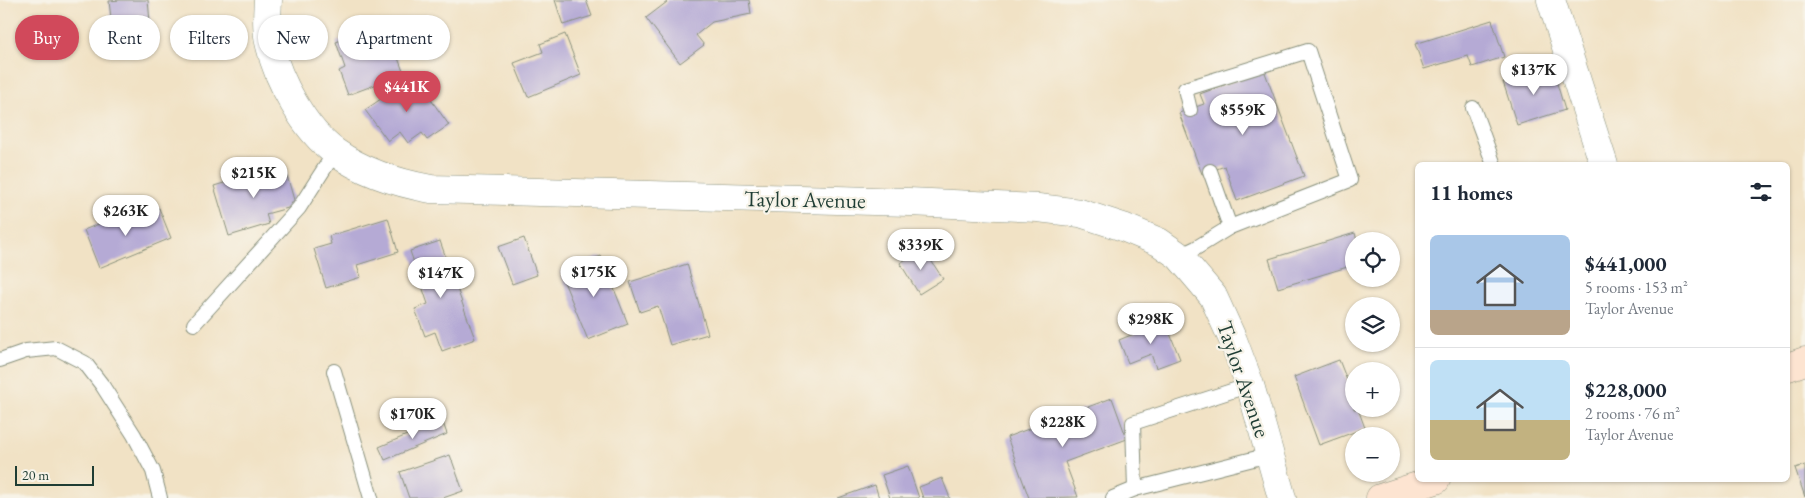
<!DOCTYPE html>
<html lang="en">
<head>
<meta charset="utf-8">
<style>
  :root { --surface:#fff; --page:#f2f2f3; --text:#1f2937; --muted:#747a83; --line:#e0e1e3; --accent:#d1495b }
  body { margin:0; font-family:"EB Garamond",serif; background:var(--page); color:var(--text); height:100vh; display:flex; flex-direction:column; font-size:19px; white-space:nowrap }
  * { box-sizing:border-box; margin:0 }
  p { font-size:16px; color:var(--muted) }
  .icon { flex:none; width:28px; height:28px; fill:none; stroke:currentColor; stroke-width:2; stroke-linecap:round; stroke-linejoin:round }
  .map { position:relative; flex:1; overflow:hidden }
  .details { position:absolute; left:1415px; top:162px; width:375px; height:320px; display:flex; flex-direction:column; background:var(--surface); border-radius:8px; box-shadow:0 1px 4px #0004 }
  .details>* { flex:none }
  .top-card { position:absolute; left:15px; top:15px; width:475px; height:45px; display:flex; gap:10px }
  .tools { position:absolute; left:1345px; top:232px; display:grid; gap:10px }
  .tools a { display:grid; place-items:center; width:55px; height:55px; border-radius:50%; background:var(--surface); box-shadow:0 1px 4px #0004; font-size:25px }
  .scale { position:absolute; left:15px; bottom:12px; width:79px; box-sizing:border-box; padding-left:5px; border:2px solid #1f3d34; border-top:0; font-size:14px; line-height:18px; white-space:nowrap; color:#1f3d34; -webkit-text-stroke:4px #f7f3e8; paint-order:stroke }
  .price { position:absolute; translate:-50% -42px; padding:0 11px; border-radius:18px; background:#fff; color:#222; font-size:16px; line-height:32px; filter:drop-shadow(0 1px 2px #0008) }
  .price::after { content:''; position:absolute; left:50%; top:30px; width:15px; height:11px; margin-left:-8px; background:inherit; clip-path:polygon(0 0,100% 0,50% 100%) }
  .price.on { background:var(--accent); color:#fff }
  ul { padding:0; list-style:none }
  li { display:flex; align-items:center; gap:15px; height:125px; padding:0 15px }
  li+li { border-top:1px solid var(--line) }
  li span { display:grid; place-items:center; flex:none; width:140px; height:100px; border-radius:8px; color:#555 }
  li>.icon { margin-inline-start:auto }
  span .icon { width:60px; height:60px; fill:#fffc; stroke-width:1 }
  li b { font-size:21px }
  h2 { display:flex; justify-content:space-between; align-items:center; height:60px; padding:0 15px; font-size:21px }
  .tag { padding:0 18px; border-radius:22px; background:var(--surface); box-shadow:0 1px 4px #0004; font-size:18px; line-height:45px }
  .tag.on { background:var(--accent); color:#fff }
  .map>svg:first-child { display:block }
  .building { fill:#b5aad5 }
  .lines { fill:none; stroke-linecap:round; stroke-linejoin:round }
  .lane-casing { stroke:#88907c; stroke-width:16 }
  .street-casing { stroke:#88907c; stroke-width:29 }
  .secondary-casing { stroke:#88907c; stroke-width:29 }
  .lane { stroke:#fff; stroke-width:14 }
  .street { stroke:#fff; stroke-width:28 }
  .secondary { stroke:#fde4d1; stroke-width:28 }
  .labels { text-anchor:middle; stroke-width:4.5; stroke-linejoin:round; paint-order:stroke }
  .street-label { font-size:22px; fill:#1f3d34; stroke:#f7f3e8 }
</style>
</head>
<body>
<div class="map">
<svg width="1805" height="498" viewBox="0 0 1805 498">
  <rect width="100%" height="100%" fill="#f7f3e8"/>
  <filter id="ink" filterUnits="userSpaceOnUse"><feTurbulence type="fractalNoise" baseFrequency=".02" numOctaves="2"/><feDisplacementMap in="SourceGraphic" scale="10" xChannelSelector="R" yChannelSelector="G"/><feConvolveMatrix kernelMatrix="1 2 1 2 8 2 1 2 1" color-interpolation-filters="sRGB"/></filter>
  <filter id="wash" filterUnits="userSpaceOnUse"><feTurbulence type="fractalNoise" baseFrequency=".0096" numOctaves="4" result="noise"/><feDisplacementMap in="SourceGraphic" scale="20" xChannelSelector="R" yChannelSelector="G"/><feGaussianBlur stdDeviation="1.12" result="paint"/><feColorMatrix in="noise" values="0 0 0 0 0 0 0 0 0 0 0 0 0 0 0 0 0 1.4 0 .05"/><feComposite in="paint" operator="in"/></filter>
  <g filter="url(#wash)">
    <rect width="100%" height="100%" fill="#f1e2c5"/>
    <g id="blocks">
      <g class="building">
        <polygon points="120,0 148,0 150,22 112,27 109,1"/>
        <polygon points="555,0 586,0 592,16 563,25"/>
        <polygon points="667,0 749,0 751,14 712,22 696,35 704,45 680,63 646,18 667,2"/>
        <polygon points="1492,20 1504,57 1472,67 1468,56 1424,69 1415,44"/>
        <polygon points="385,23 404,74 348,95 339,71 345,68 336,42"/>
        <polygon points="565,34 581,75 528,97 514,63 543,52 540,44"/>
        <polygon points="1552,67 1565,110 1517,125 1503,82"/>
        <polygon points="1264,70 1304,176 1237,201 1225,166 1202,174 1179,113 1204,104 1200,94"/>
        <polygon points="414,76 449,125 427,140 422,133 408,143 400,132 388,141 365,110"/>
        <polygon points="284,165 294,200 288,208 266,214 269,224 229,236 214,186"/>
        <polygon points="159,208 171,238 99,268 84,230 118,216 121,223"/>
        <polygon points="388,218 398,252 357,265 361,277 326,288 314,249 331,244 329,236"/>
        <polygon points="1355,233 1357,241 1354,241 1354,265 1278,288 1269,259"/>
        <polygon points="524,238 537,275 512,284 498,247"/>
        <polygon points="440,241 475,339 442,351 435,332 425,336 415,309 428,304 410,251"/>
        <polygon points="923,248 943,279 919,294 900,263"/>
        <polygon points="601,256 628,324 588,340 560,272"/>
        <polygon points="687,264 708,334 670,345 658,306 640,312 630,282"/>
        <polygon points="1165,321 1180,359 1156,368 1151,354 1128,363 1119,340"/>
        <polygon points="1339,360 1354,398 1354,409 1358,409 1365,428 1319,445 1294,377"/>
        <polygon points="1112,398 1127,439 1065,462 1078,497 1029,498 1007,437"/>
        <polygon points="442,420 447,434 385,460 379,447"/>
        <polygon points="450,455 463,491 443,498 409,498 400,472"/>
        <polygon points="1805,465 1805,497 1795,468"/>
        <polygon points="908,466 919,498 890,498 882,475"/>
        <polygon points="942,478 950,498 923,498 919,487"/>
        <polygon points="875,485 879,498 838,498"/>
      </g>
    </g>
  </g>
  <g filter="url(#ink)">
    <use href="#blocks" fill-opacity="0" stroke="#88907c" stroke-width="1"/>
    <g class="lines">
      <g class="lane-casing">
        <g id="lane">
          <polyline points="1473,108 1494,165"/>
          <polyline points="1210,171 1230,227"/>
          <polyline points="1179,256 1196,248 1230,227 1350,180 1308,51 1185,89 1190,110"/>
          <polyline points="194,324 299,208 335,152"/>
          <polyline points="0,360 26,351 56,348 85,363 102,385 134,435 153,471 160,498"/>
          <polyline points="334,371 371,498"/>
          <polyline points="1250,385 1133,423 1135,489 1269,455"/>
          <polyline points="1113,498 1135,489"/>
        </g>
      </g>
      <g class="street-casing">
        <g id="street">
          <path d="M268 0C267 15 266 31 270 46 278 81 305 130 335 152 363 172 398 183 431 189L909 202 1038 208 1080 213 1123 227 1159 242 1179 256 1213 296 1233 340 1250 385 1282 498"/>
          <polyline points="1551,0 1604,165"/>
        </g>
      </g>
      <g class="secondary-casing">
        <g id="secondary">
          <polyline points="1788,367 1805,361"/>
          <polyline points="1380,498 1436,480"/>
        </g>
      </g>
      <use href="#lane" class="lane"/>
      <use href="#street" class="street"/>
      <use href="#secondary" class="secondary"/>
    </g>
  </g>
  <g class="labels">
    <g class="street-label">
      <text transform="translate(805 199) rotate(1)" y="8">Taylor Avenue</text>
      <text transform="translate(1244 379) rotate(71)" y="8">Taylor Avenue</text>
    </g>
  </g>
</svg>
<div class="tools">
<a><svg class="icon" aria-label="locate" viewBox="0 0 24 24"><circle cx="12" cy="12" r="6"/><path d="M12 2v4M12 18v4M2 12h4M18 12h4"/></svg></a>
<a><svg class="icon" aria-label="layers" viewBox="0 0 24 24"><path d="M12 4l9 5-9 5-9-5zM3 14l9 5 9-5"/></svg></a>
<a>+</a>
<a>−</a>
</div>
<div class="scale">20 m</div>
<b class="price" style="left:1534px;top:96px">$137K</b>
<b class="price on" style="left:407px;top:113px">$441K</b>
<b class="price" style="left:1243px;top:136px">$559K</b>
<b class="price" style="left:254px;top:199px">$215K</b>
<b class="price" style="left:126px;top:237px">$263K</b>
<b class="price" style="left:921px;top:271px">$339K</b>
<b class="price" style="left:594px;top:298px">$175K</b>
<b class="price" style="left:441px;top:299px">$147K</b>
<b class="price" style="left:1151px;top:345px">$298K</b>
<b class="price" style="left:413px;top:440px">$170K</b>
<b class="price" style="left:1063px;top:448px">$228K</b>
<div class="top-card">
<a class="tag on">Buy</a>
<a class="tag">Rent</a>
<a class="tag">Filters</a>
<a class="tag">New</a>
<a class="tag">Apartment</a>
</div>
<section class="details">
<h2>11 homes<svg class="icon" aria-label="filters" viewBox="0 0 24 24"><path d="M4 7h16M4 17h16"/><circle cx="9" cy="7" r="2"/><circle cx="15" cy="17" r="2"/></svg></h2>
<ul>
<li><span style="background:linear-gradient(#a9c7e8 75%,#b9a48a 0)"><svg class="icon" aria-label="home" viewBox="0 0 24 24"><path d="M3 11l9-7 9 7M6 9v11h12V9"/></svg></span><div><b>$441,000</b><p>5 rooms · 153 m²</p><p>Taylor Avenue</p></div></li>
<li><span style="background:linear-gradient(#bfe0f5 60%,#c2b280 0)"><svg class="icon" aria-label="home" viewBox="0 0 24 24"><path d="M3 11l9-7 9 7M6 9v11h12V9"/></svg></span><div><b>$228,000</b><p>2 rooms · 76 m²</p><p>Taylor Avenue</p></div></li>
</ul>
</section>
</div>
</body>
</html>
